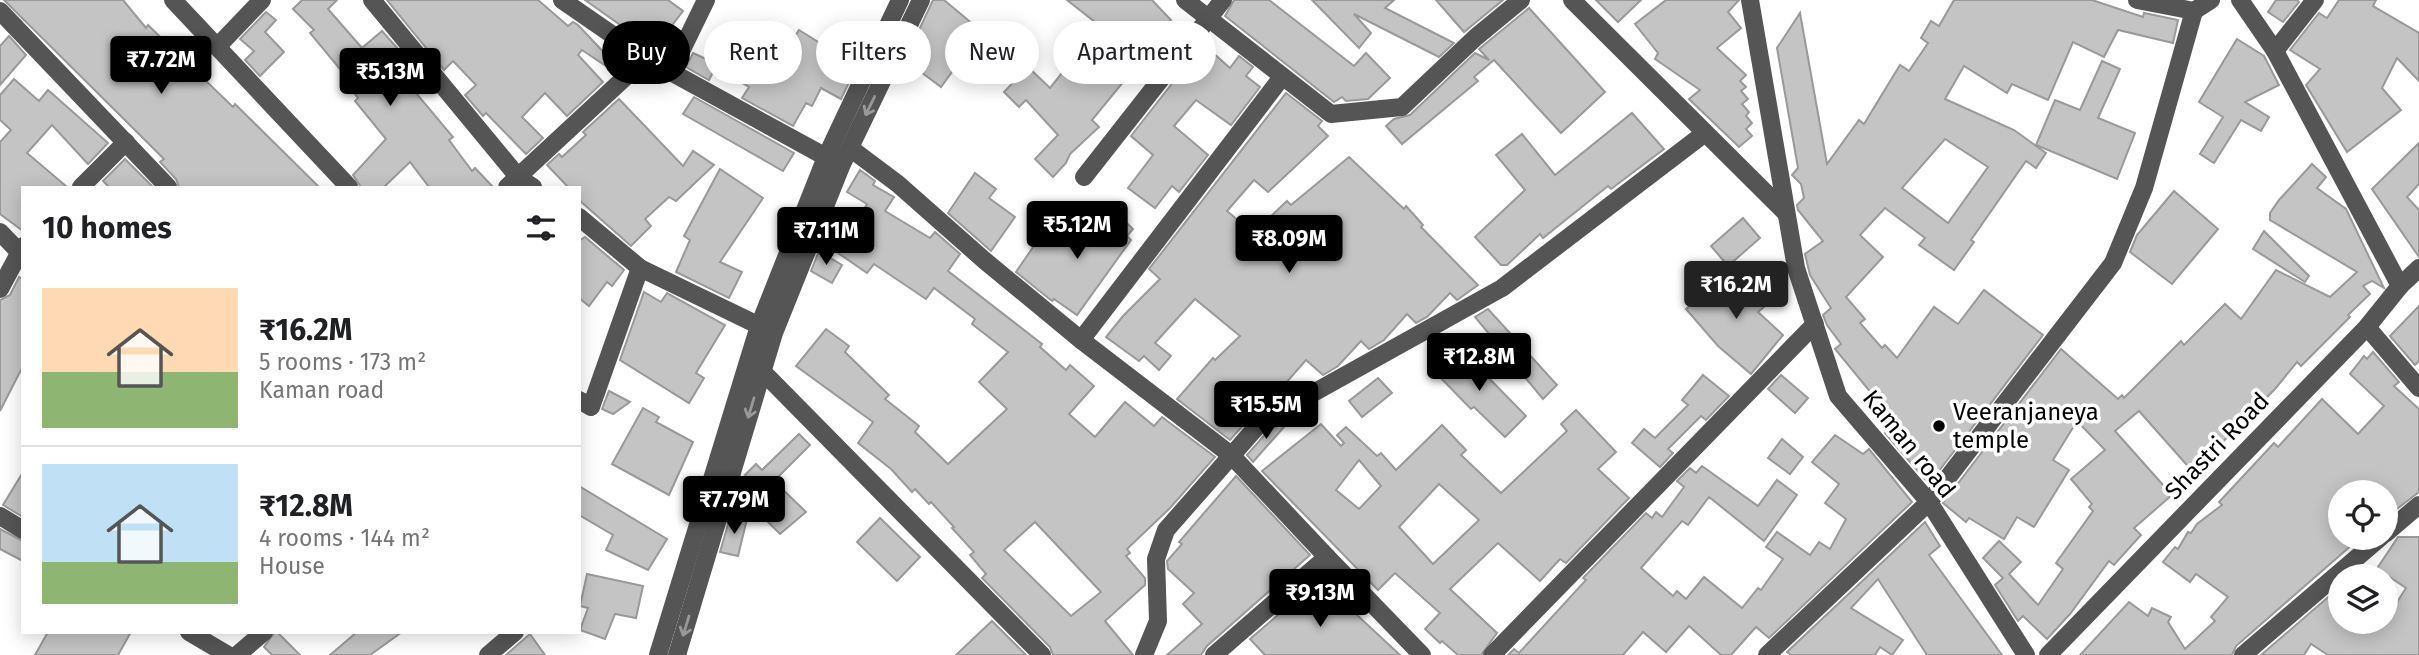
<!DOCTYPE html>
<html lang="en">
<head>
<meta charset="utf-8">
<style>
  :root { --surface:#fff; --page:#f6f6f6; --text:#202124; --muted:#757577; --line:#e0e0e0; --accent:#000 }
  body { margin:0; font-family:"Fira Sans",sans-serif; background:var(--page); color:var(--text); height:100vh; display:flex; flex-direction:column; font-size:26px; white-space:nowrap }
  * { box-sizing:border-box; margin:0 }
  p { font-size:23px; color:var(--muted) }
  .icon { flex:none; width:38px; height:38px; fill:none; stroke:currentColor; stroke-width:2; stroke-linecap:round; stroke-linejoin:round }
  .map { position:relative; flex:1; overflow:hidden }
  .details { position:absolute; left:21px; top:186px; width:560px; height:448px; display:flex; flex-direction:column; background:var(--surface); border-radius:0px; box-shadow:0 4px 18px #0003 }
  .details>* { flex:none }
  .top-card { position:absolute; left:602px; top:21px; width:665px; height:63px; display:flex; gap:14px }
  .controls { position:absolute; left:2328px; top:480px; display:grid; gap:14px }
  .controls a { display:grid; place-items:center; width:70px; height:70px; border-radius:50%; background:var(--surface); box-shadow:0 4px 18px #0003; font-size:35px }
  .price { position:absolute; translate:-50% -60px; padding:0 16px; border-radius:7px; background:var(--accent); color:#fff; font-size:23px; line-height:46px; filter:drop-shadow(0 2px 4px #0008) }
  .price::after { content:''; position:absolute; left:50%; top:42px; width:21px; height:16px; margin-left:-10px; background:inherit; clip-path:polygon(0 0,100% 0,50% 100%) }
  .price.active { background:#222; color:#fff }
  ul { padding:0; list-style:none }
  li { display:flex; align-items:center; gap:21px; height:175px; padding:0 21px }
  li+li { border-top:2px solid var(--line) }
  li span { display:grid; place-items:center; flex:none; width:196px; height:140px; border-radius:0px; color:#555 }
  li>.icon { margin-inline-start:auto }
  span .icon { width:84px; height:84px; fill:#fffc; stroke-width:1 }
  li b { font-size:30px }
  h2 { display:flex; justify-content:space-between; align-items:center; height:84px; padding:0 21px; font-size:30px }
  .tag { padding:0 24px; border-radius:32px; background:var(--surface); box-shadow:0 4px 18px #0003; font-size:24px; line-height:63px }
  .tag.active { background:var(--accent); color:#fff }
  .map>svg:first-child { display:block }
  .building { fill:#c4c4c4; stroke:#999; stroke-width:2; fill-rule:evenodd }
  .lines { fill:none; stroke-linecap:round; stroke-linejoin:round }
  .minor { stroke:#555; stroke-width:18 }
  .oneway { stroke:#999 }
  .poi-dot { fill:#000; stroke:#fff; stroke-width:2.5 }
  .labels { text-anchor:middle; stroke-width:7; stroke-linejoin:round; paint-order:stroke }
  .poi-label { font-size:24px; fill:#000; stroke:#fff; text-anchor:start }
  .street-label { font-size:24px; fill:#000; stroke:#fff }
</style>
</head>
<body>
<div class="map">
<svg width="2419" height="655" viewBox="0 0 2419 655">
  <rect width="100%" height="100%" fill="#fff"/>
  <g class="building">
    <polygon points="4,0 123,0 146,28 148,25 233,107 235,104 319,187 179,187 176,179 160,162 164,159"/>
    <polygon points="302,0 337,0 328,9 362,48 382,31 399,50 391,57 403,72 400,74 453,137 449,140 472,171 475,168 493,187 429,187 410,162 384,187 361,187 353,175 386,139 355,101 358,98 342,78 345,75 310,33 314,30 293,9"/>
    <polygon points="387,0 538,0 568,26 573,22 578,25 613,62 609,68 582,50 578,55 603,82 567,116 545,93 522,117 543,138 526,154 486,113 483,116 465,95 476,85 453,61 444,70"/>
    <polygon points="585,0 668,0 683,11 654,49"/>
    <polygon points="933,0 944,0 992,40 964,71 957,65 941,87 905,60"/>
    <polygon points="1067,0 1152,0 1171,20 1130,67 1133,70 1092,120 1099,127 1070,154 1066,163 1053,177 1035,159 1058,135 1026,100 1019,107 1004,92 1028,67 1050,88 1100,26"/>
    <polygon points="1234,0 1269,0 1354,66 1366,53 1390,78 1368,99 1346,101 1342,97 1334,102 1225,16"/>
    <polygon points="1312,0 1394,0 1385,8 1454,43 1439,57 1354,14 1371,33 1359,48"/>
    <polygon points="1436,0 1503,0 1464,32"/>
    <polygon points="1596,0 1641,0 1618,22"/>
    <polygon points="1666,0 1739,0 1728,12 1741,28 1717,48 1746,75 1740,81 1746,87 1741,91 1748,99 1742,104 1749,112 1746,116 1752,123 1746,129 1752,136 1739,147 1689,99 1700,90 1655,59 1658,53 1635,24"/>
    <path d="M1954 0H2092L2143 17 2144 13 2178 20 2173 43 2118 30 2104 57 2073 42 2048 100 2012 84 2007 93 1964 66 1945 99 2014 130 2046 153 2036 168 2026 161 1971 240 1974 242 1954 270 1919 245 1925 238 1885 208 1860 235 1883 257 1846 297 1865 319 1860 323 1882 348 1885 345 1897 358 1934 307 1958 324 1984 290 2043 335 1929 484 1885 433 1895 422 1835 349 1841 344 1827 325 1823 315 1831 308 1810 275 1805 254 1823 241 1798 210 1797 205 1804 198 1801 184 1792 175 1798 168 1777 48 1800 13 1827 164 1859 120 1864 124 1900 65 1909 71 1928 43 1921 38 1931 21 1939 26ZM1945 139 1988 167 1948 223 1902 188Z"/>
    <polygon points="2276,0 2297,0 2299,2 2283,22 2268,12"/>
    <polygon points="2339,0 2376,0 2373,6 2419,33 2419,81 2397,58 2382,88 2401,110 2347,152 2306,85 2320,69 2290,50 2319,13 2327,18"/>
    <polygon points="1529,8 1605,92 1561,133 1494,60 1474,77 1478,81 1402,144 1386,126 1394,119 1410,115 1475,53 1489,60 1479,49"/>
    <polygon points="266,12 276,20 265,32 284,52 260,76 245,60 254,51 240,39"/>
    <polygon points="799,30 836,53 834,57 856,68 841,99 821,88 812,106 806,103 793,126 742,98 749,87 720,70 734,46 776,67"/>
    <polygon points="9,36 26,55 0,85 0,46"/>
    <polygon points="2237,39 2264,56 2279,85 2245,102 2269,117 2261,131 2241,120 2214,163 2200,154 2223,117 2199,102"/>
    <polygon points="1203,44 1230,68 1239,56 1253,67 1246,76 1260,87 1231,125 1196,100 1174,126 1208,155 1179,192 1172,186 1155,208 1128,188 1153,155 1131,136"/>
    <polygon points="693,53 717,64 709,80 686,67"/>
    <polygon points="2102,61 2120,69 2098,118 2135,133 2117,179 2036,145 2055,100 2080,110"/>
    <polygon points="14,79 39,101 48,90 108,143 88,164 52,125 27,153 67,187 23,187 23,231 0,214 0,142 11,130 0,120 0,95"/>
    <polygon points="1286,93 1322,121 1318,126 1328,136 1268,192 1254,180 1227,211 1253,233 1287,201 1291,205 1349,157 1404,209 1406,206 1423,225 1421,227 1478,285 1457,300 1450,293 1427,317 1416,323 1407,314 1384,340 1369,349 1361,341 1338,366 1323,375 1306,360 1285,384 1292,392 1255,412 1230,440 1177,399 1213,358 1215,360 1240,336 1195,299 1155,343 1171,356 1159,370 1144,356 1139,361 1106,337 1123,316 1160,279 1149,269"/>
    <polygon points="694,97 794,153 783,171 683,114"/>
    <polygon points="619,99 683,166 693,151 714,165 676,201 669,197 645,219 651,226 631,246 579,200 579,187 568,187 547,165 559,154 562,157 586,135 583,132"/>
    <polygon points="1632,113 1664,149 1611,189 1608,186 1543,238 1540,234 1507,265 1501,265 1475,237 1525,190 1496,155 1522,134 1555,175"/>
    <polygon points="2419,143 2419,184 2407,197 2419,210 2419,257 2372,189"/>
    <polygon points="125,159 153,187 109,187 103,181"/>
    <polygon points="2312,164 2326,177 2317,188 2346,209 2384,288 2372,281 2363,286 2370,294 2348,315 2350,317 2301,366 2297,362 2275,389 2193,472 2139,411 2115,431 2172,495 2134,528 2141,535 2114,565 2109,561 2070,614 2047,639 2023,616 2018,621 1995,585 2003,578 1983,558 1999,541 2021,562 2009,574 2038,605 2063,569 2056,563 2093,511 2089,507 2092,504 2071,479 2105,450 2077,421 2053,460 2069,470 2034,527 2017,517 2004,539 1969,518 1966,522 1943,503 2061,349 2118,399 2122,395 2124,398 2181,341 2184,345 2225,304 2241,319 2276,270 2330,297 2357,272 2270,220 2270,213 2279,200"/>
    <polygon points="720,169 763,198 720,262 742,272 729,298 676,272 690,240 684,236"/>
    <path d="M860 170 875 181 873 185 894 197 885 211 930 238 935 232 960 254 948 271 1042 344 1040 347 1066 370 1070 365 1094 386 1069 414 1095 437 1125 402 1154 426 1162 417 1215 457 1170 508 1127 549 1130 553 1126 556 1145 578V585L1105 621 1133 655H1053L1050 647 982 578 986 574 970 555 974 552 952 528 954 527 931 502 929 504 915 489 912 492 891 469 858 443 873 422 796 366 826 329 849 346 845 352 889 395 885 399 919 426 915 432 948 464 1007 409 979 382 1008 352 972 324 975 319 934 288 926 299 874 264 867 273 838 253 867 204 847 192ZM1035 522 1101 592 1071 616 1004 550Z"/>
    <polygon points="975,173 996,189 989,198 1015,217 991,251 948,213"/>
    <polygon points="2174,191 2218,229 2172,284 2130,252 2137,235"/>
    <polygon points="1109,206 1133,229 1127,236 1131,240 1077,315 1054,299 1052,301 1016,272 1040,237 1052,246 1056,240 1064,246"/>
    <polygon points="1743,218 1760,238 1728,266 1711,246"/>
    <polygon points="2264,231 2309,276 2305,282 2253,249"/>
    <polygon points="585,237 624,270 612,286 607,282 589,306 579,298 579,241"/>
    <polygon points="819,251 842,265 832,283 811,271"/>
    <polygon points="1730,269 1765,306 1758,312 1783,335 1751,374 1718,346 1686,309"/>
    <polygon points="19,277 23,279 23,366 0,411 0,300 10,295"/>
    <polygon points="644,292 661,302 667,293 725,325 696,373 704,378 689,403 620,360"/>
    <polygon points="2419,306 2419,361 2415,365 2390,336"/>
    <polygon points="1488,309 1557,385 1543,399 1475,317"/>
    <polygon points="1454,350 1473,369 1476,365 1526,416 1505,437 1474,407 1471,409 1432,369"/>
    <polygon points="2373,352 2399,382 2394,386 2419,409 2419,492 2393,512 2385,504 2385,492 2340,492 2340,537 2361,537 2236,646 2232,655 2080,655 2129,602 2148,616 2152,608 2171,617 2168,622 2185,649 2215,621 2211,617 2228,597 2196,574 2190,582 2163,562 2175,547 2178,549 2188,532 2191,533 2197,524 2222,505 2219,502 2274,443 2278,447 2322,399 2358,434 2384,406 2350,374 2364,356 2367,359"/>
    <polygon points="1703,375 1729,396 1706,420 1701,416 1668,449 1673,453 1660,467 1632,443 1644,429 1655,438 1688,405 1682,400"/>
    <polygon points="1781,375 1808,398 1795,413 1768,389"/>
    <polygon points="1378,378 1392,393 1362,417 1349,401"/>
    <polygon points="609,391 630,402 613,414 602,409"/>
    <polygon points="643,408 659,417 656,422 693,442 669,495 612,464"/>
    <path d="M1576 410 1616 452 1598 469 1629 498 1566 563 1560 559 1540 581 1498 543 1450 589 1497 633 1481 655H1458L1442 641 1440 643 1425 629 1440 613 1395 573 1378 590 1262 471 1321 424 1341 446 1344 443 1337 435 1346 427 1377 456 1381 453 1396 470 1442 425 1466 450 1461 455 1501 493 1567 431 1561 424ZM1359 460 1381 486 1359 509 1336 490ZM1439 484 1479 520 1433 564 1399 527Z"/>
    <polygon points="1292,418 1253,462 1247,455 1268,431"/>
    <polygon points="799,434 810,445 774,481 806,512 780,534 750,504 762,492 745,475 756,464 762,470"/>
    <polygon points="1835,435 1863,454 1869,449 1912,502 1769,638 1756,627 1731,655 1721,655 1689,626 1666,652 1643,632 1623,655 1508,655 1514,649 1519,653 1586,580 1583,578 1646,513 1652,518 1656,512 1662,517 1684,487 1677,481 1690,468 1696,473 1702,466 1758,506 1777,480 1797,495 1764,541 1709,497 1688,525 1682,521 1641,568 1673,596 1677,591 1686,599 1704,577 1742,608 1758,588 1761,590 1783,559 1766,547 1777,532 1810,555 1819,542 1830,549 1846,519 1825,503 1839,484 1812,462"/>
    <polygon points="1782,439 1803,457 1790,474 1768,458"/>
    <polygon points="23,472 23,517 3,505"/>
    <polygon points="1236,476 1310,555 1207,646 1201,655 1167,655 1202,624 1183,604 1194,593 1168,569 1167,561 1182,544 1179,542"/>
    <polygon points="579,486 667,539 648,570 606,550 613,535 579,515"/>
    <polygon points="731,514 747,519 738,556 720,552"/>
    <polygon points="880,518 920,557 897,581 857,542"/>
    <polygon points="1925,522 1940,546 1929,555 2002,655 1927,655 1878,579 1851,608 1903,640 1892,655 1880,647 1875,655 1791,655 1787,652"/>
    <polygon points="0,529 23,541 23,561 0,549"/>
    <polygon points="2398,537 2419,537 2419,655 2328,655 2311,644 2304,655 2261,655 2340,587 2340,621 2385,621 2406,588 2388,576 2372,576"/>
    <polygon points="587,574 643,586 636,618 615,614 605,639 580,630 588,608 580,606"/>
    <polygon points="1321,578 1343,602 1400,655 1265,655 1250,639"/>
    <polygon points="992,621 1026,655 956,655"/>
    <polygon points="48,632 131,632 118,655 35,655"/>
    <polygon points="275,632 277,632 300,655 272,655 264,647"/>
    <polygon points="357,632 402,632 370,655 330,655"/>
    <polygon points="530,634 545,655 506,655 523,640"/>
  </g>
  <g class="lines">
    <g class="minor">
      <polyline points="173,0 349,187"/>
      <polyline points="372,0 519,178 533,187"/>
      <polyline points="562,0 646,58"/>
      <polyline points="706,0 671,72 826,157"/>
      <polyline points="1185,0 1331,114 1402,107 1476,37 1521,0"/>
      <polyline points="1572,0 1786,213"/>
      <polyline points="1750,0 1796,268 1838,396 1929,502 2026,655"/>
      <polyline points="2137,0 2194,11 2211,0"/>
      <polyline points="2240,0 2275,51 2400,286"/>
      <polyline points="0,11 168,187"/>
      <polyline points="217,47 262,0"/>
      <polyline points="2275,51 2315,0"/>
      <polyline points="850,148 898,184 984,260 1081,340 1231,455 1327,557 1214,655"/>
      <polyline points="1084,177 1223,0"/>
      <polyline points="81,187 126,142"/>
      <polyline points="507,187 646,58 671,72"/>
      <polyline points="579,217 640,268 770,331"/>
      <polyline points="0,232 23,256"/>
      <polyline points="0,289 23,246"/>
      <polyline points="2367,327 2419,388"/>
      <polyline points="1081,340 1282,77"/>
      <polyline points="763,372 1042,655"/>
      <polyline points="579,400 591,407 640,268"/>
      <polyline points="0,516 23,530"/>
      <polyline points="2385,534 2419,505"/>
      <polyline points="1327,557 1422,655"/>
      <polyline points="189,632 228,655"/>
      <polyline points="237,655 264,632"/>
      <polyline points="488,655 515,632"/>
      <polyline points="658,655 759,326 826,157 900,0"/>
      <polyline points="677,655 774,333 842,164 921,0"/>
      <polyline points="1144,655 1158,621 1156,559 1166,530 1261,422 1502,288 1705,133"/>
      <polyline points="1492,655 1815,324"/>
      <polyline points="1767,655 1929,502 2113,263 2144,188 2194,11"/>
      <polyline points="2048,655 2367,327 2400,286 2419,268"/>
      <polyline points="2243,655 2381,537"/>
    </g>
  </g>
  <defs><path id="oneway-shaft" d="M-6 0H5M1.5-3L5.5 0L1.5 3" fill="none" stroke-width="1.6" stroke-linecap="round" stroke-linejoin="round" transform="scale(1.75)"/></defs>
  <g class="oneway">
    <use href="#oneway-shaft" transform="translate(870 106) rotate(116)"/>
    <use href="#oneway-shaft" transform="translate(751 408) rotate(107)"/>
    <use href="#oneway-shaft" transform="translate(686 626) rotate(107)"/>
  </g>
  <circle class="poi-dot" cx="1939" cy="426" r="7"/>
  <g class="labels">
    <g class="poi-label">
      <text x="1953" y="420">Veeranjaneya<tspan x="1953" dy="28">temple</tspan></text>
    </g>
    <g class="street-label">
      <text transform="translate(1909 444) rotate(51)" y="8">Kaman road</text>
      <text transform="translate(2217 446) rotate(-46)" y="8">Shastri Road</text>
    </g>
  </g>
</svg>
<div class="controls">
<a><svg class="icon" aria-label="locate" viewBox="0 0 24 24"><circle cx="12" cy="12" r="6"/><path d="M12 2v4M12 18v4M2 12h4M18 12h4"/></svg></a>
<a><svg class="icon" aria-label="layers" viewBox="0 0 24 24"><path d="M12 4l9 5-9 5-9-5zM3 14l9 5 9-5"/></svg></a>
</div>
<b class="price" style="left:161px;top:96px">₹7.72M</b>
<b class="price" style="left:390px;top:108px">₹5.13M</b>
<b class="price" style="left:1077px;top:261px">₹5.12M</b>
<b class="price" style="left:826px;top:267px">₹7.11M</b>
<b class="price" style="left:1289px;top:275px">₹8.09M</b>
<b class="price active" style="left:1736px;top:321px">₹16.2M</b>
<b class="price" style="left:1479px;top:393px">₹12.8M</b>
<b class="price" style="left:1266px;top:441px">₹15.5M</b>
<b class="price" style="left:734px;top:536px">₹7.79M</b>
<b class="price" style="left:1320px;top:629px">₹9.13M</b>
<div class="top-card">
<a class="tag active">Buy</a>
<a class="tag">Rent</a>
<a class="tag">Filters</a>
<a class="tag">New</a>
<a class="tag">Apartment</a>
</div>
<section class="details">
<h2>10 homes<svg class="icon" aria-label="filters" viewBox="0 0 24 24"><path d="M4 7h16M4 17h16"/><circle cx="9" cy="7" r="2"/><circle cx="15" cy="17" r="2"/></svg></h2>
<ul>
<li><span style="background:linear-gradient(#ffd9b3 60%,#8fb573 0)"><svg class="icon" aria-label="home" viewBox="0 0 24 24"><path d="M3 11l9-7 9 7M6 9v11h12V9"/></svg></span><div><b>₹16.2M</b><p>5 rooms · 173 m²</p><p>Kaman road</p></div></li>
<li><span style="background:linear-gradient(#bfe0f5 70%,#8fb573 0)"><svg class="icon" aria-label="home" viewBox="0 0 24 24"><path d="M3 11l9-7 9 7M6 9v11h12V9"/></svg></span><div><b>₹12.8M</b><p>4 rooms · 144 m²</p><p>House</p></div></li>
</ul>
</section>
</div>
</body>
</html>
